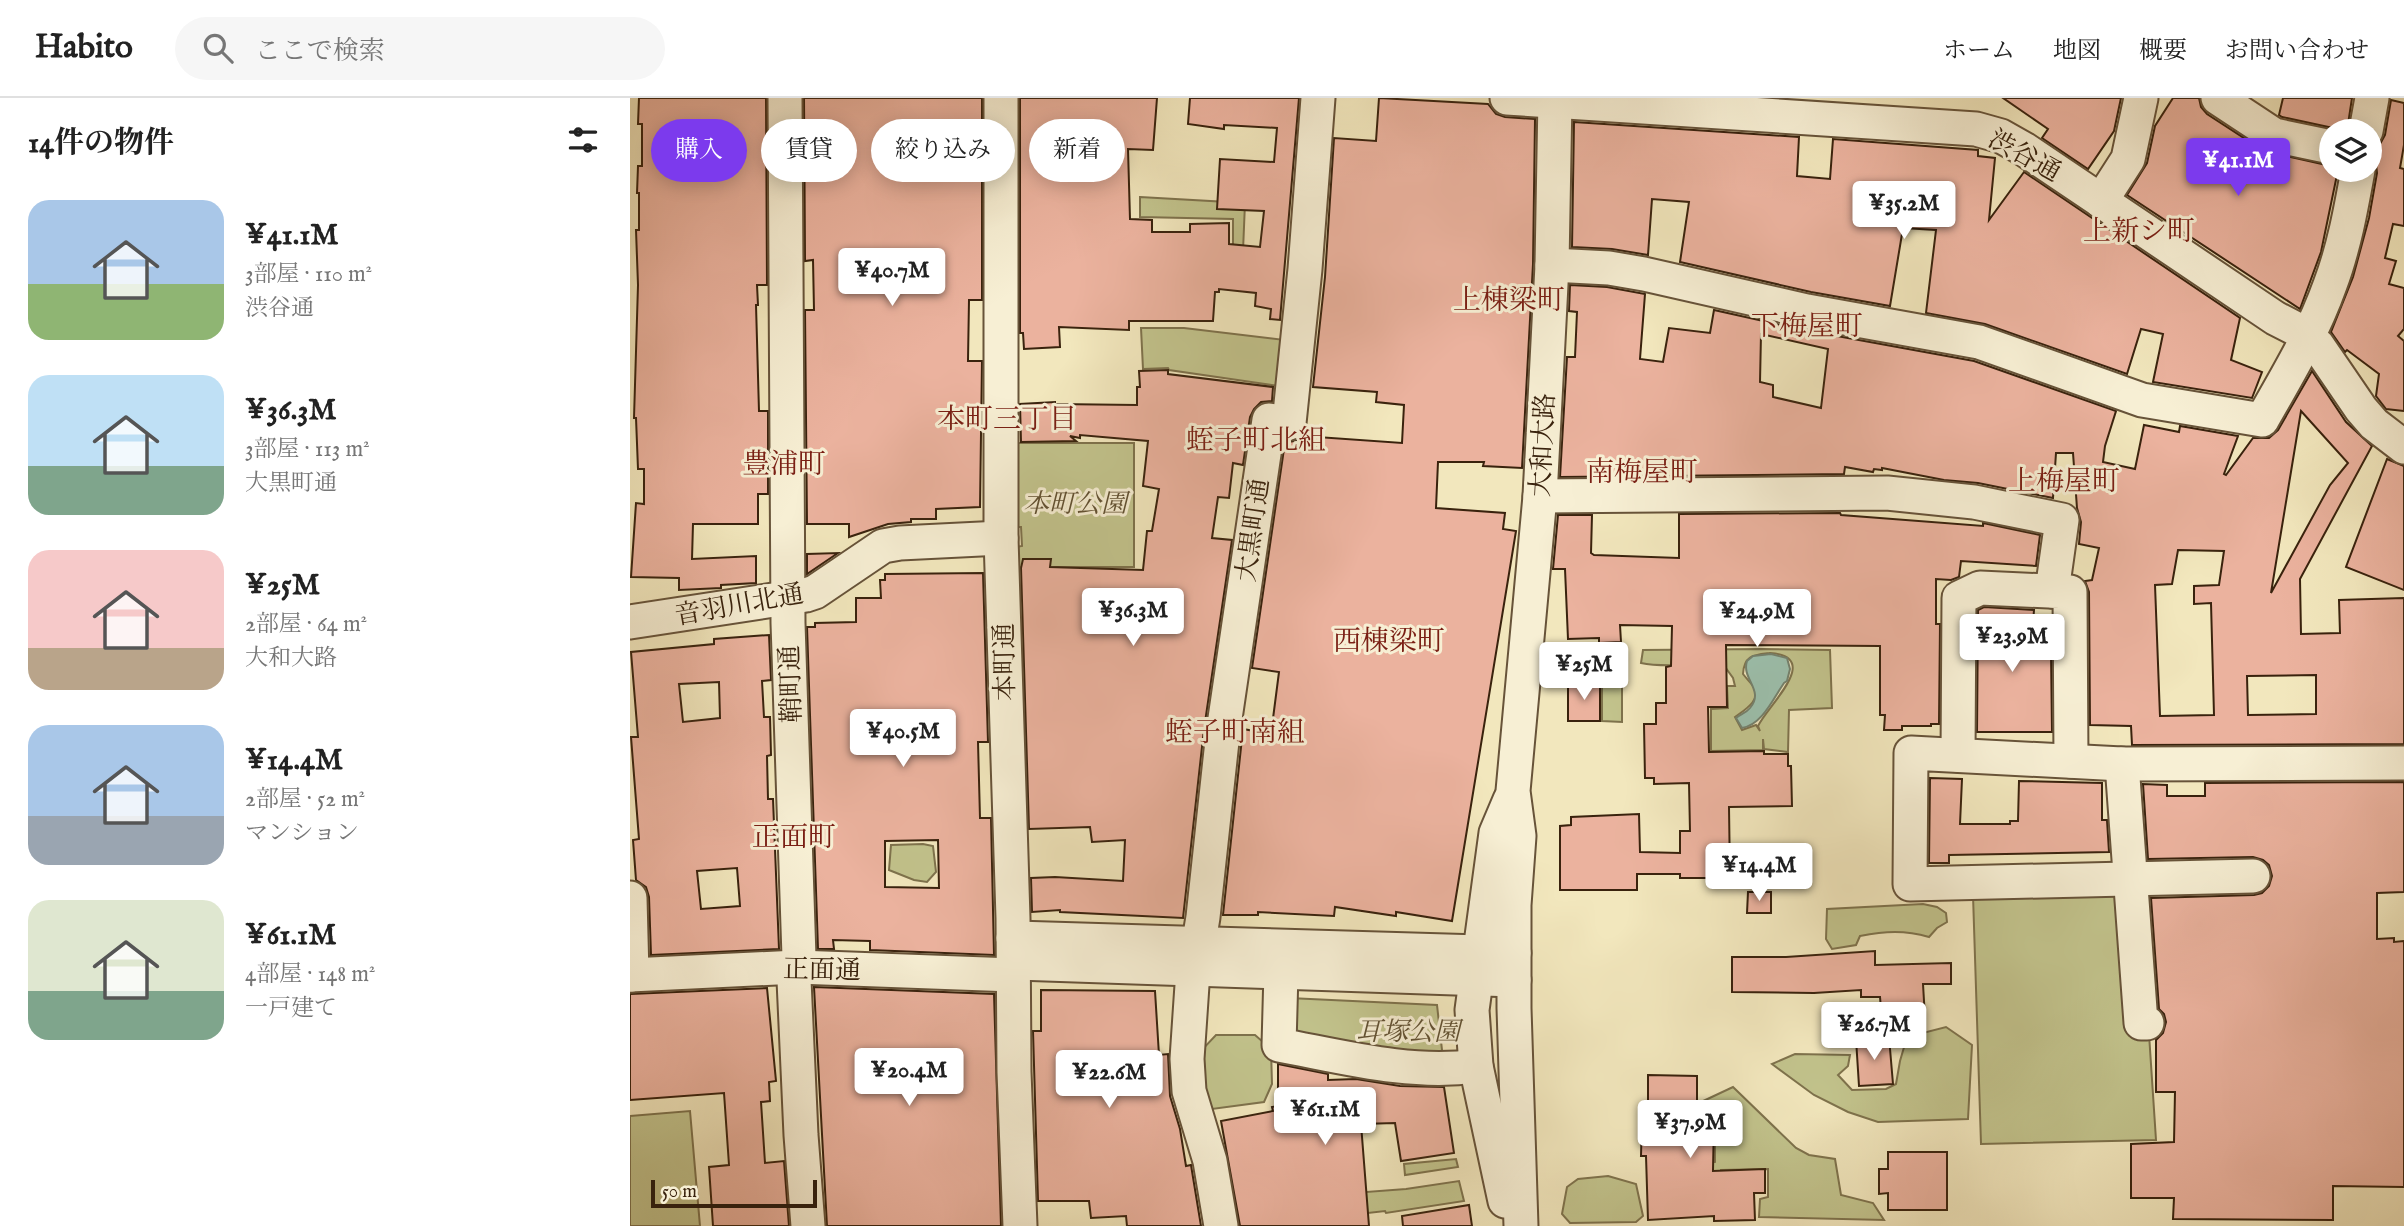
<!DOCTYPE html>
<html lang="ja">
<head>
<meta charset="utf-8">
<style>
  :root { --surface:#fff; --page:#f6f6f6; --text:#222; --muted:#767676; --line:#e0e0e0; --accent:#7c3aed }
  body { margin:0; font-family:"IM FELL English","Noto Serif JP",serif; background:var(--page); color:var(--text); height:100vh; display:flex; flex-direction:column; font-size:26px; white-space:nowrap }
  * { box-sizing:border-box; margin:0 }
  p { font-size:23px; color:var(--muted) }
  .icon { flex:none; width:38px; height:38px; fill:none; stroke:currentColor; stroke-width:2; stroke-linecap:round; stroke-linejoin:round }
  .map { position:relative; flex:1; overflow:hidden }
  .side { display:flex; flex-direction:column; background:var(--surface); width:630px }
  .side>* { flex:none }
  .top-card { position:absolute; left:21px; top:21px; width:665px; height:63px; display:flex; gap:14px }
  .tools { position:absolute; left:1689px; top:21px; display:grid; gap:14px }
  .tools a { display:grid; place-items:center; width:63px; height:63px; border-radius:50%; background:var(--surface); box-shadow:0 4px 18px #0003; font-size:35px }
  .scale { position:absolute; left:21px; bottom:18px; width:166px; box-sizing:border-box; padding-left:7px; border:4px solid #39220d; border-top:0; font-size:19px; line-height:24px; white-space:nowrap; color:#39220d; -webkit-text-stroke:5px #f7efd4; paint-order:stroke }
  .price { position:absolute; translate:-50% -60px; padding:0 16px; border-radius:7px; background:#fff; color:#222; font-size:23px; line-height:46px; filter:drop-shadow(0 2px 4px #0008) }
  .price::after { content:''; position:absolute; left:50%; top:42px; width:21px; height:16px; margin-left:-10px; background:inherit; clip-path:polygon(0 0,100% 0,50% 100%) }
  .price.on { background:var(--accent); color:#fff }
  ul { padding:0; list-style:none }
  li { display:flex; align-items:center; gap:21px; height:175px; padding:0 28px }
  li span { display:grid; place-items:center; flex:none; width:196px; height:140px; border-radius:21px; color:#555 }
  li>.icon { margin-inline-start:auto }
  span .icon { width:84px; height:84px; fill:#fffc; stroke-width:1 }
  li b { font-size:30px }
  h2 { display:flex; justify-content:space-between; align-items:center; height:84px; padding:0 28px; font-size:30px }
  .tag { padding:0 24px; border-radius:32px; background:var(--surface); box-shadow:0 4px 18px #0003; font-size:24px; line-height:63px }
  .tag.on { background:var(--accent); color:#fff }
  header { display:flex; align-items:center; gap:42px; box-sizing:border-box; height:98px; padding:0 35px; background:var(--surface); border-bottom:2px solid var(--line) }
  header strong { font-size:33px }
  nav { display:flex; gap:38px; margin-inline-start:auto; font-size:24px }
  .search { width:490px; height:63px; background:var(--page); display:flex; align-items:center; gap:18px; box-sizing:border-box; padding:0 24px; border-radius:38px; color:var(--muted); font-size:26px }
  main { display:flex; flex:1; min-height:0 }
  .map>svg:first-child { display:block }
  .green { fill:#c2c38c; stroke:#7e724c; stroke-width:2; fill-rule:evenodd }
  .water { fill:#9cc0ad; stroke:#74816d; stroke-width:2 }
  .building { fill:#ebb29e; stroke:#39220d; stroke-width:2; fill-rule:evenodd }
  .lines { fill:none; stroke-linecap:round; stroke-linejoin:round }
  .minor-casing { stroke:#675339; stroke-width:37 }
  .minor { stroke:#f7efd4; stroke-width:33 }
  .labels { text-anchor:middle; stroke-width:6; stroke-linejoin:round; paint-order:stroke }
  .street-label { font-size:26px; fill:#39220d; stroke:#f7efd4 }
  .park-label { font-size:26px; font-style:italic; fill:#625233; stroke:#f7efd4 }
  .neighbourhood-label { font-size:28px; fill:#7a1f14; stroke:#f7efd4 }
</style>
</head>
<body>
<header>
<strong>Habito</strong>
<div class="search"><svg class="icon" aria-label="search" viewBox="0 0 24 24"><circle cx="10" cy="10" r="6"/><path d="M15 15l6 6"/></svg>ここで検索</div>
<nav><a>ホーム</a><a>地図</a><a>概要</a><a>お問い合わせ</a></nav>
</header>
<main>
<section class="side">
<h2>14件の物件<svg class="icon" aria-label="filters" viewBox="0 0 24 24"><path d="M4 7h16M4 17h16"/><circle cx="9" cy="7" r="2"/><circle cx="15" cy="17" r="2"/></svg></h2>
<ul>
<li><span style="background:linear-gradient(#a9c7e8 60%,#8fb573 0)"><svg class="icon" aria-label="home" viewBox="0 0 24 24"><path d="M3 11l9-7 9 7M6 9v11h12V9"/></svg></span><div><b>¥41.1M</b><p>3部屋 · 110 m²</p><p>渋谷通</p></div></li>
<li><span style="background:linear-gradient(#bfe0f5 65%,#7fa58c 0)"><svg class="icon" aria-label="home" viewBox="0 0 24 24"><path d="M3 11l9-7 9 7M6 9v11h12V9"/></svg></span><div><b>¥36.3M</b><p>3部屋 · 113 m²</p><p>大黒町通</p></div></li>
<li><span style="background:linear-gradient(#f6c9c9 70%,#b9a48a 0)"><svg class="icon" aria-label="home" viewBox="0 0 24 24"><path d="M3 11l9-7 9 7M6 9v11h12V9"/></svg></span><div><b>¥25M</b><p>2部屋 · 64 m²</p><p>大和大路</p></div></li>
<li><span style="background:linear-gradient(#a9c7e8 65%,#9aa5b1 0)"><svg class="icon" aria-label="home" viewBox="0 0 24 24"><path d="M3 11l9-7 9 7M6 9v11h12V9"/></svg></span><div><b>¥14.4M</b><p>2部屋 · 52 m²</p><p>マンション</p></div></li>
<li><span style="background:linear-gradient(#dfe7d0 65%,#7fa58c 0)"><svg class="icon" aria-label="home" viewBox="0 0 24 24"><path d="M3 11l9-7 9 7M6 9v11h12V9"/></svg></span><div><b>¥61.1M</b><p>4部屋 · 148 m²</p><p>一戸建て</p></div></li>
</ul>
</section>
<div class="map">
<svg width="1774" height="1128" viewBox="0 0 1774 1128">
  <rect width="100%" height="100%" fill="#f2e7bd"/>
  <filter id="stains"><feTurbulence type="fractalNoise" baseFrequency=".00286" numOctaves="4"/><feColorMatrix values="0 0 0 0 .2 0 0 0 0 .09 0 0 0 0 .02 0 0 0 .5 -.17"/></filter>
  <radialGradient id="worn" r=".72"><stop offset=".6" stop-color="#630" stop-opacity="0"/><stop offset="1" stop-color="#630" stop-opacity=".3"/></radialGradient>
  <g class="green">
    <polygon points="510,99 615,105 613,153 603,153 603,121 510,119"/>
    <polygon points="511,230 554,230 655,242 649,288 539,272 538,270 513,271"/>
    <polygon points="382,345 504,345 504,469 388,469 386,449 392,448 391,429 385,429"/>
    <polygon points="932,551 992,551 992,624 972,623 972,580 932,580"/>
    <path d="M1133 551 1200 552 1202 610 1159 612 1158 654 1134 651 1133 641V652L1081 653V611L1098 610 1097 588H1105L1103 580 1095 569C1067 563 1038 571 1011 565L1013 552ZM1140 555C1193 559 1138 607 1128 628L1130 633 1126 627 1112 632 1105 619C1113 613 1133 602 1123 588 1121 585 1116 580 1113 576 1114 557 1124 557 1140 555Z"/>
    <polygon points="293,746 303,748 306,774 297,784 284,782 259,772 261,747"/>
    <polygon points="1492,794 1519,936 1526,1042 1351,1046 1343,797"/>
    <path d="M1293 806 1307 809 1316 815 1317 824 1307 830 1299 839C1275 832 1255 833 1230 838L1226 847 1202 851 1196 841 1197 811Z"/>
    <polygon points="659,900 807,907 813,961 661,940"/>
    <polygon points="1316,929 1342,947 1338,1021 1248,1024 1218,1014 1184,997 1142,966 1165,956 1220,957 1218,968 1208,977 1222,992 1256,991 1266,986 1270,963 1277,939"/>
    <polygon points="586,937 625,937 641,951 642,986 634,1004 582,1011 570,990 567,957"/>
    <polygon points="1103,989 1166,1050 1179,1057 1205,1061 1211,1097 1243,1105 1254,1122 1129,1119 1130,1101 1138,1099 1138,1071 1091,1072 1090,1078 1061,1068 1085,1064 1085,1020 1069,1020 1069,1005"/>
    <polygon points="60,1013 70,1128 0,1128 0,1018"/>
    <polygon points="826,1061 828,1069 775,1077 774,1066"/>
    <polygon points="978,1078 1006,1086 1013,1118 1006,1124 940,1125 932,1116 937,1089 948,1081"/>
    <polygon points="829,1083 834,1103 756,1115 755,1113 738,1115 722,1095 776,1091"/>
  </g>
  <path class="water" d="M1141 556 1157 560 1160 571 1157 583 1154 585C1143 601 1132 627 1112 630L1106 620C1111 616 1116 615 1120 610 1135 592 1111 581 1117 563L1123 558Z"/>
  <g class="building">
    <polygon points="9,0 136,0 137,187 127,187 128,207 126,207 129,313 138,313 138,396 128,396 128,426 63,426 62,461 126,458 126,485 91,487 91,490 49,492 49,480 1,479 6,405 14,406 14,371 8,371 6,320 4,320 8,187 6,132 9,132 9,95 7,95 8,68 12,68 12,26 8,26"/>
    <polygon points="174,0 352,0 352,202 339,202 338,263 352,263 350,409 306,411 306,421 281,421 281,424 258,426 219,439 219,426 177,426 175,212 184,212 183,162 175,163"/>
    <polygon points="390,0 527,0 523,52 498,51 500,121 522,122 522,134 560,134 560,126 599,125 599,146 630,149 634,113 587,111 590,61 644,64 647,30 594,27 594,31 558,26 560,0 669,0 650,222 640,221 641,211 625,208 626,195 589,191 589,194 585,194 583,223 499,223 499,232 429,229 430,249 394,251 393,235 390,235"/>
    <polygon points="749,0 858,6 866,16 875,19 905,21 903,166 892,370 853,368 854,364 808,364 806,410 875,415 873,431 886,433 822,823 766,814 766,818 705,809 704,818 628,814 628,817 593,817 613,631 641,636 649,574 622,570 655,344 666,343 673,338 772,345 774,307 746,304 747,294 683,289 695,179 704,40 746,43"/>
    <polygon points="1373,0 1491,0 1484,33 1458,71 1412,40 1418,31"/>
    <polygon points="1543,0 1569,0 1571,9 1577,16 1634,53 1701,68 1701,72 1708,72 1691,154 1670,211 1497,97 1517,65 1525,28"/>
    <polygon points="1653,0 1722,0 1717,33 1652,19 1649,17"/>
    <polygon points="1761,2 1774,5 1774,47 1770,70 1774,71 1774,128 1763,126 1755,160 1766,163 1759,186 1774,190 1774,231 1768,238 1774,243 1774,313 1756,311 1746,298 1749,276 1717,252 1715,254 1701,234 1723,179 1739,120 1747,75 1746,66 1740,57 1740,51 1750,46 1755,37"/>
    <polygon points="944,24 1169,39 1167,78 1200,81 1203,41 1348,52 1348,58 1365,60 1359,122 1394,74 1610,220 1601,262 1632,274 1622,300 1523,284 1533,236 1511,231 1497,276 1355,226 1296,215 1306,132 1273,130 1260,208 1181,194 1050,164 1059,104 1022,101 1018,157 982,151 942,149"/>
    <path d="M940 187 977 189 1015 196 1010 261 1033 264 1039 230 1080 235 1084 212 1174 232 1344 263 1486 313 1475 348 1473 364 1505 371 1514 327 1549 334 1550 328 1608 338 1594 376 1596 377 1623 340H1639L1648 332 1682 273 1716 324 1742 348 1670 481 1671 536 1710 535 1709 502 1774 500V646L1502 647 1501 628 1460 627 1459 494 1455 483 1462 482 1469 450 1449 446 1451 424 1447 410 1443 355H1426L1423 400 1348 385 1314 382 1252 370V372L1244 371 1243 374 1215 369 1214 376 930 379 937 259H945L947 214 939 213ZM1131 236 1198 251 1191 310 1143 299V287L1130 284ZM1671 313 1718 365 1700 387 1641 495ZM1548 452 1594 453 1589 487 1564 488V506L1581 505 1584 617 1530 618 1525 487 1542 486ZM1686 577V616L1618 617 1617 578Z"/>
    <polygon points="538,272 538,276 643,289 642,303 631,304 624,311 620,319 613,367 603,365 599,400 588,399 582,440 602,442 574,631 553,820 430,814 430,812 402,814 401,780 425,779 493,783 495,742 462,744 460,729 399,731 391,470 393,461 421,461 420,469 513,472 517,433 522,433 529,391 513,388 518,343 450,337 450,340 440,338 446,343 391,344 390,306 425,304 425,306 507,307 507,289 510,289 509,273"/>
    <polygon points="1757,361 1774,368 1774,492 1716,469"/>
    <polygon points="1210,415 1211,417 1353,428 1353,425 1410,437 1406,468 1331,463 1329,479 1321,482 1306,481 1306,526 1310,526 1309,626 1301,626 1301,628 1272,628 1272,632 1254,632 1255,617 1250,617 1250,548 1096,547 1097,609 1078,609 1079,654 1134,653 1134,656 1158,656 1158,668 1161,668 1162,708 1099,709 1100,780 1050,780 1050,776 1007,776 1007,792 930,792 930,728 941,727 941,719 1009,716 1010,754 1050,755 1050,733 1060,733 1059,685 1024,686 1024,680 1015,680 1014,626 1026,626 1026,605 1036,605 1036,569 1041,568 1042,528 990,527 991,544 969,545 969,540 938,541 935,471 923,471 928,417 962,417 961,455 964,457 1049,460 1049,416"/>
    <polygon points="208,455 177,476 177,456"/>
    <path d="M353 475 358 644H348L350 720H361L364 857 240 852V843L203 842 204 851H188L177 529H185V525L226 524V500H251L250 482H255V476ZM308 742 309 790 255 789V743Z"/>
    <polygon points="1354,509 1404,512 1401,552 1421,554 1421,553 1422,634 1347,634 1348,512"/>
    <path d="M139 537 141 582 132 583 134 619H140L141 657 137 658 138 701H143L149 851 21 857 19 799 16 789 6 782 3 742 9 741 1 639H8L1 554 84 546V541ZM89 584 90 620 53 624 49 586ZM107 770 110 808 71 811 67 773Z"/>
    <rect x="938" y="584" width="32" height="39"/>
    <polygon points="1300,680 1332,681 1330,726 1380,726 1380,723 1388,723 1389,683 1472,685 1472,722 1477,722 1479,754 1319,757 1319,765 1299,765"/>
    <polygon points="1774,684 1774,794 1747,795 1747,841 1764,840 1764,844 1774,843 1774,1089 1703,1088 1703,1122 1543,1121 1544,1100 1501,1100 1501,1046 1544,1044 1545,994 1526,994 1526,942 1533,935 1536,924 1534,916 1529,911 1521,800 1624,797 1632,795 1639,788 1642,778 1639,767 1633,762 1623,759 1518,761 1513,686 1537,687 1537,698 1575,698 1575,685"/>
    <polygon points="1118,794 1141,794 1141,815 1117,815"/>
    <polygon points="1245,853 1245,867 1321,865 1321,886 1293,886 1295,920 1252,923 1250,899 1231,899 1231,892 1184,895 1102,894 1102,859 1156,859"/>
    <polygon points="184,889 364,896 371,1128 197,1128"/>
    <polygon points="137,890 146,983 139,984 140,1003 131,1004 135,1065 154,1063 159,1128 83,1128 79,1069 99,1067 94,995 0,1002 0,896"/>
    <polygon points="411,892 525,893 529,957 538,956 540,998 550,1031 556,1068 561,1067 571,1128 497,1128 496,1118 461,1120 459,1103 408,1103 403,933 411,933"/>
    <polygon points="1259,939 1263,986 1229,988 1226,941"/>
    <polygon points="648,966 698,976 698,982 726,981 770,988 814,989 824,1055 771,1063 765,1025 731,1026 739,1128 610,1128 591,1023 643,1013 642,1009 648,1008"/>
    <polygon points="1018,977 1067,978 1067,1021 1084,1021 1083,1073 1135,1071 1135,1095 1124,1095 1125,1122 1084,1123 1084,1118 1018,1122 1016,1058 1011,1058 1012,1021 1018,1021"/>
    <polygon points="1258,1054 1317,1054 1317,1112 1258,1112 1258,1095 1249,1096 1249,1071 1258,1071"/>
    <polygon points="839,1107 842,1128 773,1128 772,1118"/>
  </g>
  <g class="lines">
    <g class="minor-casing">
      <g id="minor">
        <polyline points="155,0 158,525 169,859 164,882 171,1037 178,1128"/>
        <polyline points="371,0 371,440 383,820 384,974 390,1128"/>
        <polyline points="877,0 1346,31 1371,38 1394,51 1645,220 1670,233 1688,248 1731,311 1744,326 1774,349"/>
        <polyline points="1588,0 1644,37 1701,49"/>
        <polyline points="1736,33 1742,0"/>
        <polyline points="1471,103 1498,61 1511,0"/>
        <path d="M922 167 979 170 1014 176 1177 213 1349 244 1512 302 1632 322C1657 278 1683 235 1700 187 1714 150 1721 111 1728 72"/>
        <polyline points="910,398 1257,395 1344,404 1432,422 1422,493"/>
        <polyline points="0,524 176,497 185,494 253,448 270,445 371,440"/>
        <polyline points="1328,657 1329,500 1350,490 1440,494 1441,663"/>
        <polyline points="1492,666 1511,925 1517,925"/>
        <polyline points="1623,778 1280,786 1281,655 1492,666 1774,665"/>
        <polyline points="0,800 2,877"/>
        <polyline points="383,840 884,855"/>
        <polyline points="383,865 884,882"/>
        <path d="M651 874 649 947C714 959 780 977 846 968"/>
        <polyline points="0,877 167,869 383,877"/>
        <polyline points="875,1103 846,968 842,912 866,735 880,702"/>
        <polyline points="591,1128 580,1063 559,993 557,961 562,887 573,819 593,634 639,322 659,325 675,171 688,0"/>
        <polyline points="891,1128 884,910 884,807 889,738 883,693 910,398 922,167 925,0"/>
      </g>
    </g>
    <use href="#minor" class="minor"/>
  </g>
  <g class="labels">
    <g class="street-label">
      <text transform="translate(1395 57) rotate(29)" y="9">渋谷通</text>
      <text transform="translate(912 347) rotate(-87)" y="9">大和大路</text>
      <text transform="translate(622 432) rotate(-82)" y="9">大黒町通</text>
      <text transform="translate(109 506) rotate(-10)" y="9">音羽川北通</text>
      <text transform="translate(374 564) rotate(-91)" y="9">本町通</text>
      <text transform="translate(160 586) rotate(-92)" y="9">鞘町通</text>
      <text transform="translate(192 871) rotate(1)" y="9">正面通</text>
    </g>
    <g class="park-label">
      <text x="445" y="414">本町公園</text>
      <text x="778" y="942">耳塚公園</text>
    </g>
    <g class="neighbourhood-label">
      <text x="1509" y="142">上新シ町</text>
      <text x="879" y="211">上棟梁町</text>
      <text x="1177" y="237">下梅屋町</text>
      <text x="377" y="330">本町三丁目</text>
      <text x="626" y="351">蛭子町北組</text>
      <text x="154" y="375">豊浦町</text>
      <text x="1012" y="383">南梅屋町</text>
      <text x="1434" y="392">上梅屋町</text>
      <text x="759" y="552">西棟梁町</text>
      <text x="605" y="643">蛭子町南組</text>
      <text x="164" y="748">正面町</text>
    </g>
  </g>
  <rect width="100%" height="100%" filter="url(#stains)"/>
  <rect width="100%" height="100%" fill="url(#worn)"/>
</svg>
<div class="tools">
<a><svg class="icon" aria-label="layers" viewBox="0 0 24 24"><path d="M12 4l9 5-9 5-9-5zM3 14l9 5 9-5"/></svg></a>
</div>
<div class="scale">50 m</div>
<b class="price on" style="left:1608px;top:100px">¥41.1M</b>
<b class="price" style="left:1274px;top:143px">¥35.2M</b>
<b class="price" style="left:262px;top:210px">¥40.7M</b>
<b class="price" style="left:503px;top:550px">¥36.3M</b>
<b class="price" style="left:1127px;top:551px">¥24.9M</b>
<b class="price" style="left:1382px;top:576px">¥23.9M</b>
<b class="price" style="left:954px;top:604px">¥25M</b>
<b class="price" style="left:273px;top:671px">¥40.5M</b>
<b class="price" style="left:1129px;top:805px">¥14.4M</b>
<b class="price" style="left:1244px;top:964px">¥26.7M</b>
<b class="price" style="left:279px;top:1010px">¥20.4M</b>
<b class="price" style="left:479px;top:1012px">¥22.6M</b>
<b class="price" style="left:695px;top:1049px">¥61.1M</b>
<b class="price" style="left:1060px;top:1062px">¥37.9M</b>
<div class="top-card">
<a class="tag on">購入</a>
<a class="tag">賃貸</a>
<a class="tag">絞り込み</a>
<a class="tag">新着</a>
</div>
</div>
</main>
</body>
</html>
